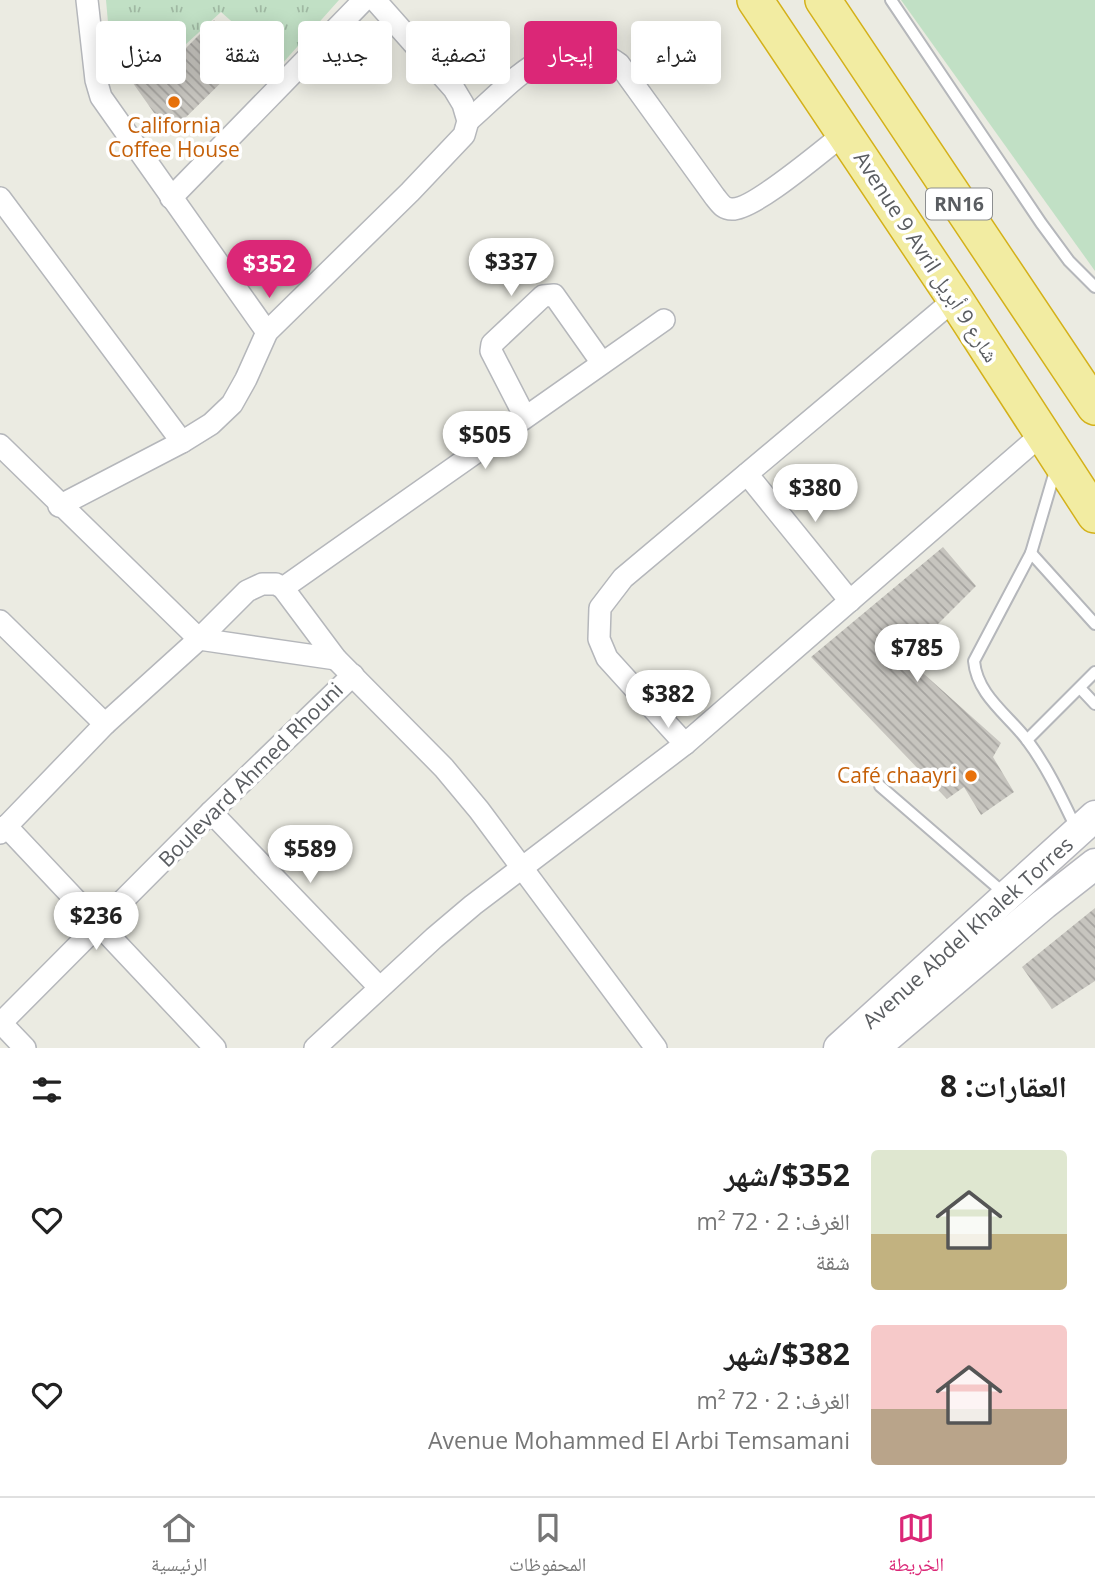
<!DOCTYPE html>
<html lang="ar">
<head>
<meta charset="utf-8">
<style>
  :root { --surface:#fff; --page:#f6f6f6; --text:#222; --muted:#767676; --line:#e0e0e0; --accent:#db2777 }
  body { margin:0; font-family:"Open Sans","Noto Naskh Arabic",sans-serif; background:var(--page); color:var(--text); direction:rtl; height:100vh; display:flex; flex-direction:column; font-size:26px; white-space:nowrap }
  * { box-sizing:border-box; margin:0 }
  p { font-size:23px; color:var(--muted) }
  .icon { flex:none; width:38px; height:38px; fill:none; stroke:currentColor; stroke-width:2; stroke-linecap:round; stroke-linejoin:round }
  .map { position:relative; height:1048px; overflow:hidden; direction:ltr }
  .details { display:flex; flex-direction:column; background:var(--surface); flex:1 }
  .details>* { flex:none }
  .hud { position:absolute; left:21px; top:21px; width:700px; height:63px; direction:rtl; display:flex; gap:14px }
  .price { position:absolute; translate:-50% -60px; padding:0 16px; border-radius:24px; background:#fff; color:#222; font-size:23px; line-height:46px; filter:drop-shadow(0 2px 4px #0008) }
  .price::after { content:''; position:absolute; left:50%; top:42px; width:21px; height:16px; margin-left:-10px; background:inherit; clip-path:polygon(0 0,100% 0,50% 100%) }
  .price.on { background:var(--accent); color:#fff }
  ul { padding:0; list-style:none }
  li { display:flex; align-items:center; gap:21px; height:175px; padding:0 28px }
  li span { display:grid; place-items:center; flex:none; width:196px; height:140px; border-radius:7px; color:#555 }
  li>.icon { margin-inline-start:auto }
  span .icon { width:84px; height:84px; fill:#fffc; stroke-width:1 }
  li b { font-size:30px }
  h2 { display:flex; justify-content:space-between; align-items:center; height:84px; padding:0 28px; font-size:30px }
  .tag { padding:0 24px; border-radius:7px; background:var(--surface); box-shadow:0 4px 18px #0003; font-size:24px; line-height:63px }
  .tag.on { background:var(--accent); color:#fff }
  .tabs { display:flex; justify-content:space-around; align-items:center; height:98px; border-top:2px solid var(--line); background:var(--surface); font-size:19px; color:var(--muted) }
  .tabs a { display:grid; justify-items:center; gap:4px }
  .tabs .on { color:var(--accent) }
  .map>svg:first-child { display:block }
  .grass { fill:#c1e0c5 }
  .park { fill:url(#park-tufts) }
  .building { fill:url(#building-back-hatch) }
  .lines { fill:none; stroke-linecap:round; stroke-linejoin:round }
  .service-casing { stroke:#b5b7bb; stroke-width:14 }
  .minor-casing { stroke:#b5b7bb; stroke-width:24 }
  .secondary-casing { stroke:#b6b7bd; stroke-width:33 }
  .trunk-casing { stroke:#d4b11a; stroke-width:38 }
  .service { stroke:#fff; stroke-width:10 }
  .minor { stroke:#fff; stroke-width:21 }
  .secondary { stroke:#fff; stroke-width:30 }
  .trunk { stroke:#f2eca2; stroke-width:35 }
  .food-dot { fill:#e8710a; stroke:#fff; stroke-width:2.5 }
  .labels { text-anchor:middle; stroke-width:7; stroke-linejoin:round; paint-order:stroke }
  .shield { fill:#fff; stroke:#8c8e90; stroke-width:2 }
  .shield-label { font-size:19px; font-weight:bold; fill:#5a5d61 }
  .food-label { font-size:21px; fill:#c56008; stroke:#fff }
  .street-label { font-size:21px; fill:#5a5d61; stroke:#fff }
</style>
</head>
<body>
<div class="map">
<svg width="1095" height="1048" viewBox="0 0 1095 1048">
  <defs>
    <pattern id="park-tufts" width="24" height="20" patternUnits="userSpaceOnUse" patternTransform="scale(1.75)"><rect width="24" height="20" fill="#c1e0c5"/><path d="M3 7l-1-3M5 7V3M7 7l1-3M15 17l-1-3M17 17v-4M19 17l1-3" fill="none" stroke="#a0b9a3"/></pattern>
    <pattern id="building-back-hatch" width="6" height="6" patternUnits="userSpaceOnUse" patternTransform="scale(1.75)"><rect width="6" height="6" fill="#c7c5bf"/><path d="M-1 5l2 2M0 0l6 6M5-1l2 2" fill="none" stroke="#a5a39f"/></pattern>
  </defs>
  <rect width="100%" height="100%" fill="#ebebe2"/>
  <polygon class="grass" points="901,0 1095,0 1095,271"/>
  <polygon class="park" points="106,0 339,0 281,65 221,12 173,56 154,36 110,45"/>
  <g class="building">
    <polygon points="214,20 251,53 169,134 123,69 123,55 150,49 164,70"/>
    <polygon points="943,547 976,586 905,657 1001,743 993,757 1014,792 981,815 964,787 947,799 811,657"/>
    <polygon points="1095,908 1095,981 1052,1009 1022,967"/>
  </g>
  <g class="lines">
    <g class="service-casing">
      <g id="service">
        <polyline points="891,0 1041,223 1069,261 1095,287"/>
        <path d="M1056 468 1031 553 974 661C977 695 1008 715 1027 740 1048 768 1062 799 1077 830"/>
        <polyline points="1031,553 1095,624"/>
        <polyline points="1080,688 1095,704"/>
        <polyline points="1027,740 1095,672"/>
        <polyline points="880,786 1005,894"/>
      </g>
    </g>
    <g class="minor-casing">
      <g id="minor">
        <polyline points="87,0 96,80 101,97 267,332"/>
        <path d="M468 121C511 84 560 21 619 64L715 197C720 203 723 209 732 209 754 210 824 149 844 134"/>
        <polyline points="0,198 182,442"/>
        <polyline points="171,198 364,0"/>
        <polyline points="525,417 491,351 492,344 543,296 554,295 602,363"/>
        <polyline points="0,445 199,639 336,659"/>
        <polyline points="747,474 850,601"/>
        <polyline points="59,506 182,442 211,424 232,404 246,379 267,332 410,192 464,135 468,121 463,104 454,89 375,0"/>
        <polyline points="283,588 664,320"/>
        <polyline points="0,621 105,724"/>
        <polyline points="685,744 607,658 599,639 600,608 623,578 955,299"/>
        <polyline points="211,812 379,987"/>
        <polyline points="6,826 215,1048"/>
        <polyline points="0,833 105,724 199,639 247,591 262,584 276,584 283,588 336,659 444,768 479,810 656,1048"/>
        <polyline points="1,1023 25,1048"/>
        <polyline points="0,1024 211,812 353,675"/>
        <polyline points="315,1048 434,938 473,905 685,744 1042,434"/>
      </g>
    </g>
    <g class="secondary-casing">
      <g id="secondary">
        <polyline points="839,1048 1095,816"/>
        <polyline points="874,1048 1044,904 1095,864"/>
      </g>
    </g>
    <g class="trunk-casing">
      <g id="trunk">
        <polyline points="755,0 955,299 1095,515"/>
        <polyline points="823,0 1095,407"/>
      </g>
    </g>
    <use href="#service" class="service"/>
    <use href="#minor" class="minor"/>
    <use href="#secondary" class="secondary"/>
    <use href="#trunk" class="trunk"/>
  </g>
  <g class="food-dot">
    <circle cx="174" cy="102" r="7"/>
    <circle cx="971" cy="776" r="7"/>
  </g>
  <g class="labels">
    <rect class="shield" x="926" y="188.5" width="66" height="31" rx="5"/>
    <g class="shield-label">
      <text x="959" y="211">RN16</text>
    </g>
    <g class="food-label">
      <text x="174" y="133">California<tspan x="174" dy="24">Coffee House</tspan></text>
      <text x="957" y="783" text-anchor="end">Café chaayri</text>
    </g>
    <g class="street-label">
      <text transform="translate(926 257) rotate(57)" y="7">Avenue 9 Avril شارع 9 أبريل</text>
      <text transform="translate(251 775) rotate(-45)" y="7">Boulevard Ahmed Rhouni</text>
      <text transform="translate(968 933) rotate(-42)" y="7">Avenue Abdel Khalek Torres</text>
    </g>
  </g>
</svg>
<b class="price" style="left:511px;top:298px">$337</b>
<b class="price on" style="left:269px;top:300px">$352</b>
<b class="price" style="left:485px;top:471px">$505</b>
<b class="price" style="left:815px;top:524px">$380</b>
<b class="price" style="left:917px;top:684px">$785</b>
<b class="price" style="left:668px;top:730px">$382</b>
<b class="price" style="left:310px;top:885px">$589</b>
<b class="price" style="left:96px;top:952px">$236</b>
<div class="hud">
<a class="tag">شراء</a>
<a class="tag on">إيجار</a>
<a class="tag">تصفية</a>
<a class="tag">جديد</a>
<a class="tag">شقة</a>
<a class="tag">منزل</a>
</div>
</div>
<section class="details">
<h2>العقارات: 8<svg class="icon" aria-label="filters" viewBox="0 0 24 24"><path d="M4 7h16M4 17h16"/><circle cx="9" cy="7" r="2"/><circle cx="15" cy="17" r="2"/></svg></h2>
<ul>
<li><span style="background:linear-gradient(#dfe7d0 60%,#c2b280 0)"><svg class="icon" aria-label="home" viewBox="0 0 24 24"><path d="M3 11l9-7 9 7M6 9v11h12V9"/></svg></span><div><b>$352/شهر</b><p>الغرف: 2 · 72 m²</p><p>شقة</p></div><svg class="icon" aria-label="heart" viewBox="0 0 24 24"><path d="M12 20l-8-8c-3-5 5-10 8-4 3-6 11-1 8 4z"/></svg></li>
<li><span style="background:linear-gradient(#f6c9c9 60%,#b9a48a 0)"><svg class="icon" aria-label="home" viewBox="0 0 24 24"><path d="M3 11l9-7 9 7M6 9v11h12V9"/></svg></span><div><b>$382/شهر</b><p>الغرف: 2 · 72 m²</p><p>Avenue Mohammed El Arbi Temsamani</p></div><svg class="icon" aria-label="heart" viewBox="0 0 24 24"><path d="M12 20l-8-8c-3-5 5-10 8-4 3-6 11-1 8 4z"/></svg></li>
</ul>
</section>
<nav class="tabs">
<a class="on"><svg class="icon" aria-label="map" viewBox="0 0 24 24"><path d="M3 6l6-2 6 2 6-2v14l-6 2-6-2-6 2zM9 4v14M15 6v14"/></svg>الخريطة</a>
<a><svg class="icon" aria-label="saved" viewBox="0 0 24 24"><path d="M7 4h10v16l-5-4-5 4z"/></svg>المحفوظات</a>
<a><svg class="icon" aria-label="home" viewBox="0 0 24 24"><path d="M3 11l9-7 9 7M6 9v11h12V9"/></svg>الرئيسية</a>
</nav>
</body>
</html>
